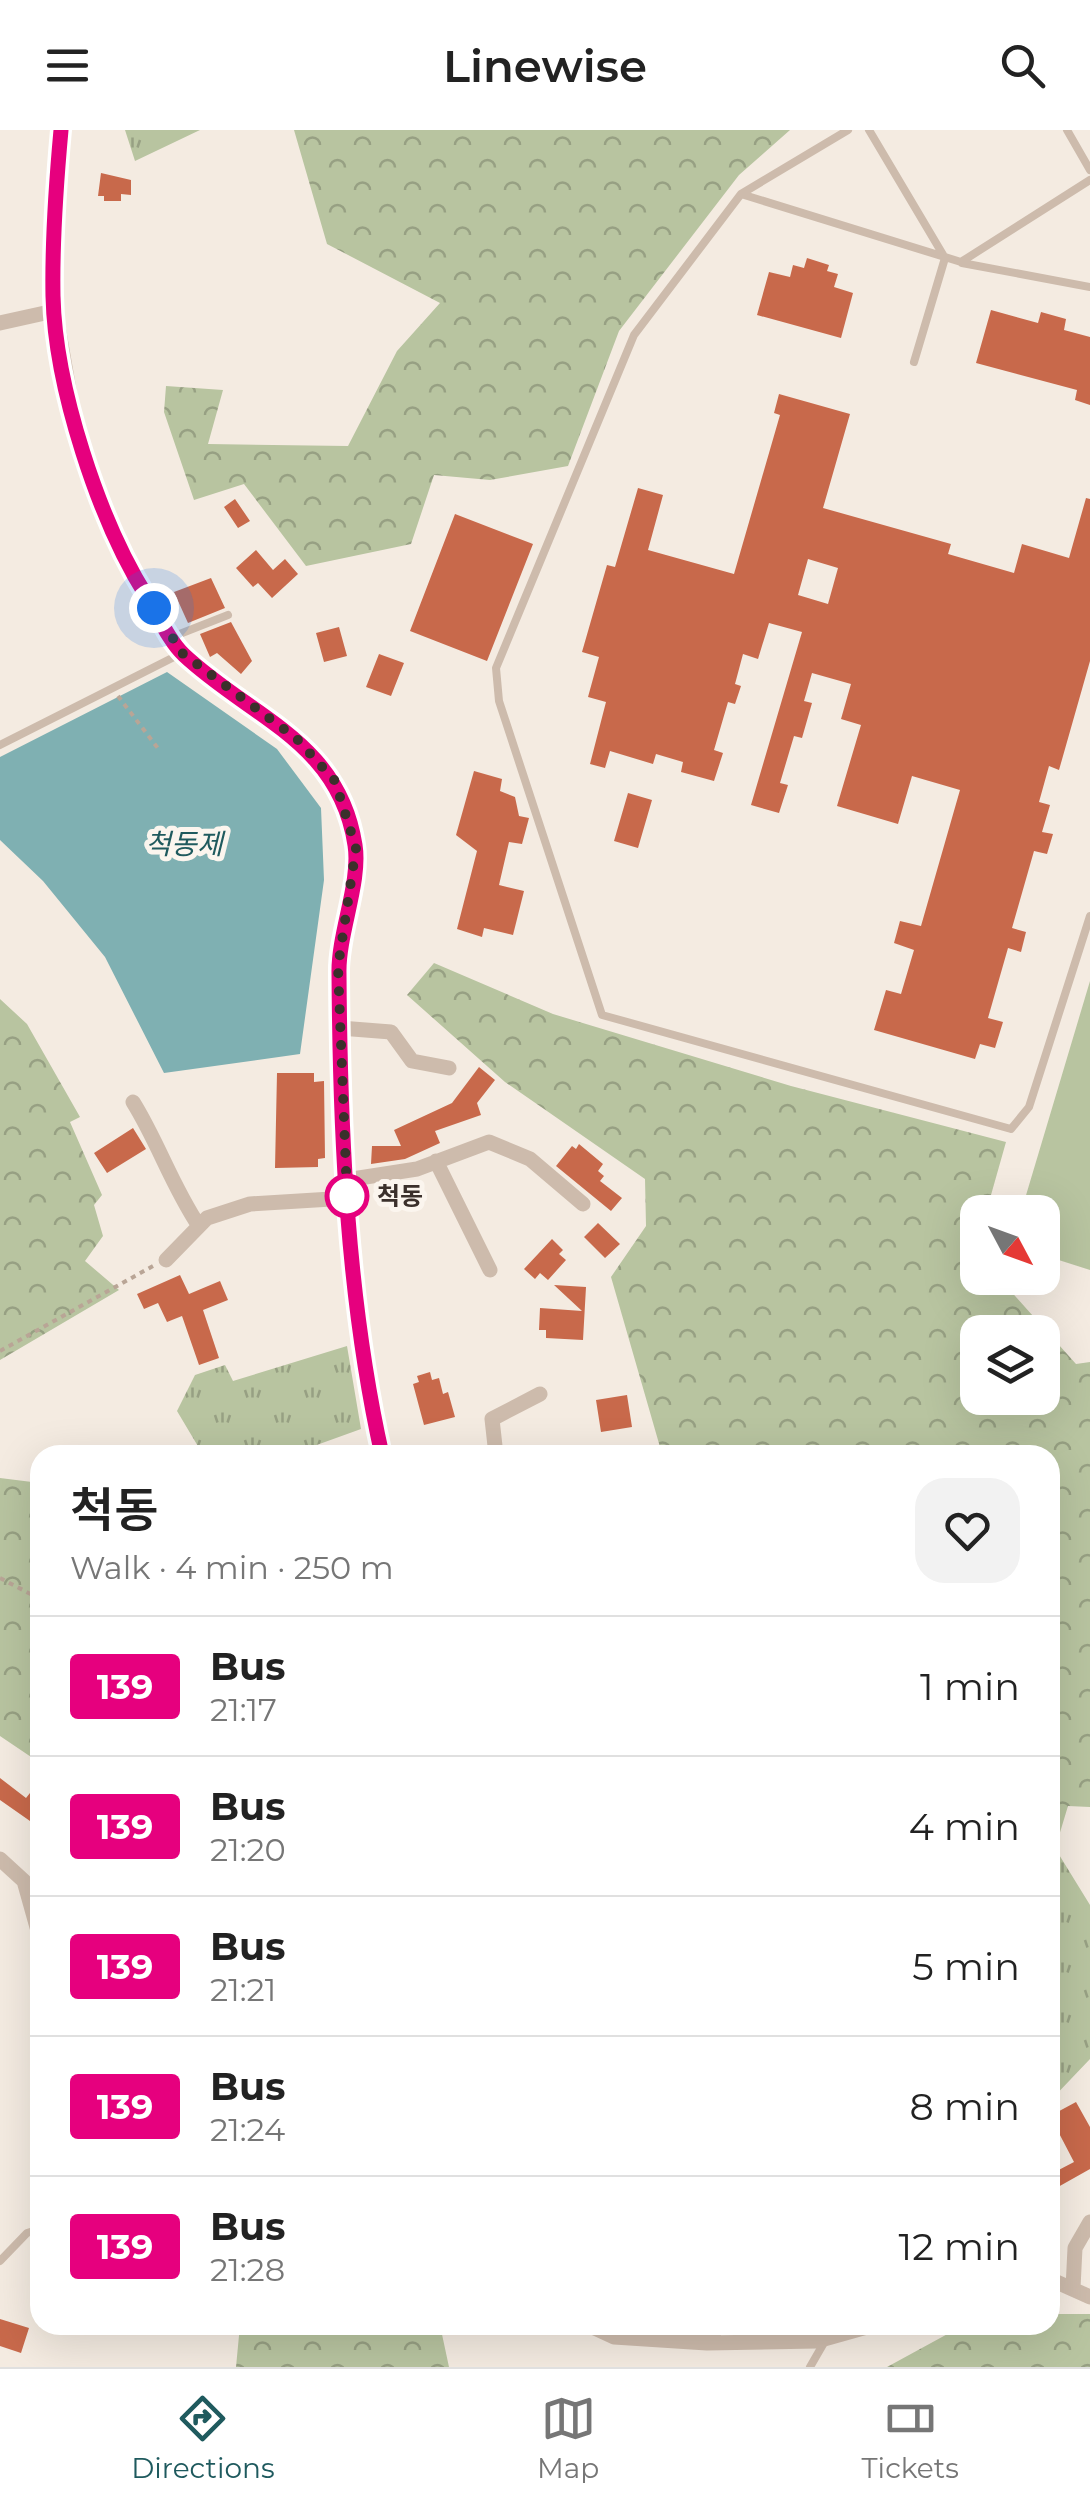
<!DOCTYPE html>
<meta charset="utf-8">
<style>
:root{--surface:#fff;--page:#f2f2f2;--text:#222;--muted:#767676;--line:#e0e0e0;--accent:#1f5a5e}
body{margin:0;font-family:Montserrat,"Noto Sans KR",sans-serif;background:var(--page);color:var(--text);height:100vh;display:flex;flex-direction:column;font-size:38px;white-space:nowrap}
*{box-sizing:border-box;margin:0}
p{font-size:32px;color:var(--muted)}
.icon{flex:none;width:55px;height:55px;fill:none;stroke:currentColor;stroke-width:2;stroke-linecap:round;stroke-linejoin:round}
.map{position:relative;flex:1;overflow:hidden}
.details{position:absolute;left:30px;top:1315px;width:1030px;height:890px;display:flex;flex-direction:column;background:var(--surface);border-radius:30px;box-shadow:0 10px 40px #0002}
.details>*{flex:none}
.badge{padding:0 20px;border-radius:8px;font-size:35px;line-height:65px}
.needle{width:65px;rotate:131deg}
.tools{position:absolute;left:960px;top:1065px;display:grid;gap:20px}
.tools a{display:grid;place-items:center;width:100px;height:100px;border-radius:20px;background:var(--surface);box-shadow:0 10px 40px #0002;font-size:50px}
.you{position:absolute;width:50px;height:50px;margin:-25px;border:8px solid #fff;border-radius:50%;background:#1a73e8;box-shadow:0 0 0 15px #1a73e833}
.map>.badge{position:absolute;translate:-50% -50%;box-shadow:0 0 0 5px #fff}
.round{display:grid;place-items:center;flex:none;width:105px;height:105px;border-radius:30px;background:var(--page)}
.head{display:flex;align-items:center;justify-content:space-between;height:170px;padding:0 40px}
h1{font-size:48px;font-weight:600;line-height:75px}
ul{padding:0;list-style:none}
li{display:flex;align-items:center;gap:30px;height:140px;padding:0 40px;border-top:2px solid var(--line)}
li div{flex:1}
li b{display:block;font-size:38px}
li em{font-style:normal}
li .badge{min-width:110px;font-weight:700;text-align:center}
header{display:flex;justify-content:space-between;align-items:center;height:130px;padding:0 40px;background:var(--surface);font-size:45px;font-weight:600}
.tab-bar{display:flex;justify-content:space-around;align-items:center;height:140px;border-top:2px solid var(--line);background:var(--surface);font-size:28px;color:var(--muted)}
.tab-bar a{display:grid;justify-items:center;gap:5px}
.tab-bar .on{color:var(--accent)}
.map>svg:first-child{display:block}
.grass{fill:url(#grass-tufts)}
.forest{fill:url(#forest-crowns);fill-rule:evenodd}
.pitch{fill:#b8c4a0}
.water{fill:#7fb0b2}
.building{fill:#c8694b;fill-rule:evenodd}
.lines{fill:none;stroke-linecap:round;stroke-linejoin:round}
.path{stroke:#b9a596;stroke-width:4;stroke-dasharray:5 5;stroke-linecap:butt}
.service{stroke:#cdbbac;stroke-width:8}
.minor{stroke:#cdbbac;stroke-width:15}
.line-casing{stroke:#fff;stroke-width:22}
.line{stroke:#e6007e;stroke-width:15}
.walk{stroke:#3b302b;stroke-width:10;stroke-dasharray:0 18}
.stop-dot{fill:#fff;stroke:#e6007e;stroke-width:5}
.labels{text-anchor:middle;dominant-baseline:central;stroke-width:10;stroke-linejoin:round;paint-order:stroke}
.stop-label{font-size:25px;font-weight:bold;fill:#3b302b;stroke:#fbf5ee;text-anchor:start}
.water-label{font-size:28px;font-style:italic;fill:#1f5a5e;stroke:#fbf5ee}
</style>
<header><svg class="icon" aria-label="menu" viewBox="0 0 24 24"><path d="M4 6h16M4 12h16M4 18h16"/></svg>Linewise<svg class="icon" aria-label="search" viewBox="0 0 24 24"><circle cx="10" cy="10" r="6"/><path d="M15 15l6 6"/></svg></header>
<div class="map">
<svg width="1090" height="2237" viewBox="0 0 1090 2237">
<defs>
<pattern id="grass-tufts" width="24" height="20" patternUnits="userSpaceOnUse" patternTransform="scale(2.5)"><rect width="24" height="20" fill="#b8c4a0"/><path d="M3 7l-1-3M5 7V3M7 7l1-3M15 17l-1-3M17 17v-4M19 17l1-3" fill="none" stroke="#97a083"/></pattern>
<pattern id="forest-crowns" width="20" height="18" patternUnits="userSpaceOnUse" patternTransform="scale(2.5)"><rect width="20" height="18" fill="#b8c4a0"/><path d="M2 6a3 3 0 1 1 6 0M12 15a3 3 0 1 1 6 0" fill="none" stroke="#97a083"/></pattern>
</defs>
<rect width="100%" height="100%" fill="#f4ebe1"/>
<path class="grass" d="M125,0H200L135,31Z
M347,1216L361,1299L289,1325H212L202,1323L177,1281L195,1245L225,1235L233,1251Z
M1050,1710L1090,1775V1929L1050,1971Z"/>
<path class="forest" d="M294,0H790L739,45L619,201L568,336L490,350L434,345L411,414L306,436L244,354L194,370L164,282L166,256L223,260L208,314L348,316L397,221L440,173L327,114Z
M434,833L553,884L791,956L1006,1012L991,1065V1082H978V1148H999L1076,1234L1090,1232V1677L1068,1676L1055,1719L1050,1710V1325H631L660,1317L611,1147L646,1096L645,1049L505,952L407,865ZM978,1202H1042V1268H978Z
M0,869L27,894L80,987L70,992L102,1065L94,1075L103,1106L85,1131L119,1160L0,1230Z
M0,1348L40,1353V1633L0,1606Z
M1050,2184H1090V2237H887L964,2195H1050Z
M240,2195H440L449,2237H236Z"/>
<path class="pitch" d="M1090,851V1140L1043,1125L1042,1082H1021Z"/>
<path class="water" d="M167,542L277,619L321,678L324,750L300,924L164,943L105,827L43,751L0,710V627Z"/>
<path class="building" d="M101,43L131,50V65L121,64V71H104V66H98Z
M807,128L829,135L827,141L838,144L834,157L853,163L841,208L757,185L769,142L790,147L793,135L804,138Z
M991,180L1038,193L1041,182L1066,189L1064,200L1090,207V275L1075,270L1077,260L976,233Z
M779,264L850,284L823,378L951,414L948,424L1014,443L1022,414L1069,428L1086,368L1090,369V531L1059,640L1049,636L1039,672L1050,675L1042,702L1053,704L1047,724L1034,721L1012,798L1026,802L1021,822L1008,818L988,888L1003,892L995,918L980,914L975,929L874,900L886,860L901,864L914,820L894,813L900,791L921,796L960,660L912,646L898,694L837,676L861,595L841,589L851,554L812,543L804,571L812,573L802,608L794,606L780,653L788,655L779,683L751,675L802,502L769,493L758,529L743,524L735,554L741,556L735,574L728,572L714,620L723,623L714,651L681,642L683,632L656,624L653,634L610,621L605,638L590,634L606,572L588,567L599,527L582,522L607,435L615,437L638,358L663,365L648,420L734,444L780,285L774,283ZM808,429L838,438L828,474L798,465Z
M235,369L250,391L238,398L224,377Z
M455,384L533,414L487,531L410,501Z
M256,420L273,440L285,429L298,444L272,468L258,453L253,457L236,438Z
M211,448L225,478L188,493L174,462Z
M231,492L252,531L241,544L217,523L210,527L200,504Z
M339,497L347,526L324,532L316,503Z
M379,524L404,533L391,566L366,557Z
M474,641L502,649L500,661L515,667L519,686L529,688L522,714L509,712L499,755L524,761L513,805L484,798L482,807L457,799L477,721L456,705Z
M628,663L652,670L638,718L614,711Z
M479,937L495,950L477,973L481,985L435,1001L440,1013L405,1029L371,1034L372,1016H401L394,1000L452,973Z
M277,943H314V952L324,951L325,1028L318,1029V1037L275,1038Z
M133,998L146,1019L107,1043L94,1023Z
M579,1014L603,1034L598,1041L604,1046L600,1051L622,1068L611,1081L556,1036L572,1016L576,1019Z
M598,1093L620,1114L605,1128L584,1107Z
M552,1109L563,1120L559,1124L566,1130L548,1150L540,1143L535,1149L524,1139Z
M180,1145L189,1164L220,1151L228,1170L203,1180L219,1228L199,1235L182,1186L167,1192L158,1173L144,1179L137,1164Z
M554,1155L586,1157L583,1210L546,1208V1200H539L540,1178L582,1181Z
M430,1242L432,1250L439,1248L443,1264L448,1262L455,1287L424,1295L413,1254L419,1252L417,1246Z
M627,1265L632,1297L601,1302L596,1270Z
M0,1648L26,1668L30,1663L40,1671V1698L0,1670Z
M1076,1972L1090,1997V2039L1058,2057L1051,2044L1074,2032L1050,1986Z
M0,2189L29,2198L21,2223L0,2216Z"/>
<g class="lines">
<path class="path" d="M118,566L160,621
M0,1221L153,1136
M0,1448L40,1469"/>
<path class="service" d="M848,0L741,64L634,205L496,538L499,571L602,885L1011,999L1029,977L1090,786
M869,0L945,128L914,232
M1067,0L1090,40
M741,64L961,132L1090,50
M962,133L1090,157
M172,507L228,485
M0,615L182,523
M0,2131L27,2103L40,2099
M810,2237L825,2211"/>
<path class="minor" d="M61,0L53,168L71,271L96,367L136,450L182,523L296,609L335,651L356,718L338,837L341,988L355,1162L382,1325
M0,193L54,181
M340,898L391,902L412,931L449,938
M133,972C158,1012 172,1056 199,1096
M436,1031L490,1140
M346,1050L417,1039L489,1012L530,1029L583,1074
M166,1130L207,1088L250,1074L348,1068
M496,1325L492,1289L540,1264
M0,1729L24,1751L40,1808
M1050,2149L1090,2167
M1073,2158L1075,2118L1090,2092
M588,2195L614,2207L707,2213L718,2195
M657,2195L707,2213L817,2211L874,2195"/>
</g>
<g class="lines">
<defs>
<path id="line" d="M61,0C56,55 52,111 53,166C55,257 99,391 147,467C158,485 169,511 184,525C251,588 339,611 355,715C361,752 338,804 339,843C340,1003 347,1168 382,1325"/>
</defs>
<use href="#line" class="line-casing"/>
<use href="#line" class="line"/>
<path class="walk" d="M154,478L182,523L296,608L335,651L356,718L338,837L347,1066"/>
</g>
<circle class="stop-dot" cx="347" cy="1066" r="20"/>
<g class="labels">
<g class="stop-label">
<text x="377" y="1066">척동</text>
</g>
<g class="water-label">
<text x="184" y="714">척동제</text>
</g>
</g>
</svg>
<div class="tools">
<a><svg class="needle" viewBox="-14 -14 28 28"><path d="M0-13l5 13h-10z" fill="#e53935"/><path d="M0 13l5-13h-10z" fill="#767676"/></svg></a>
<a><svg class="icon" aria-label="layers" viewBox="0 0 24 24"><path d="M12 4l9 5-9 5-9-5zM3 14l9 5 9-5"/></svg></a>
</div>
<div class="you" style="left:154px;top:478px"></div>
<section class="details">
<div class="head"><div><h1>척동</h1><p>Walk · 4 min · 250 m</p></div><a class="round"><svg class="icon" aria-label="heart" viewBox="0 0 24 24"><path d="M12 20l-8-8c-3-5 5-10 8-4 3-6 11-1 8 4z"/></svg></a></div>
<ul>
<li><span class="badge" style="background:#e6007e;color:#fff">139</span><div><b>Bus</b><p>21:17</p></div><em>1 min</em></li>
<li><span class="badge" style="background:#e6007e;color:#fff">139</span><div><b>Bus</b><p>21:20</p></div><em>4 min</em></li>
<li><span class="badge" style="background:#e6007e;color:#fff">139</span><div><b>Bus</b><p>21:21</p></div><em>5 min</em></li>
<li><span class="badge" style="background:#e6007e;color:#fff">139</span><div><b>Bus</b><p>21:24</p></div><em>8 min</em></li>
<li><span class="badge" style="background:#e6007e;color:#fff">139</span><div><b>Bus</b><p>21:28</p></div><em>12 min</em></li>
</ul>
</section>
</div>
<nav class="tab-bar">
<a class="on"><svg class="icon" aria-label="directions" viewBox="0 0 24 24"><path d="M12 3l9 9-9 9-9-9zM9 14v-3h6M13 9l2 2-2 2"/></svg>Directions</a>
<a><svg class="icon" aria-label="map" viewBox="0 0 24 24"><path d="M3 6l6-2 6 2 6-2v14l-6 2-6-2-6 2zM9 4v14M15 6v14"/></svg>Map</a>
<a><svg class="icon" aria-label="tickets" viewBox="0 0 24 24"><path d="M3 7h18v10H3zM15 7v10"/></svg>Tickets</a>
</nav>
